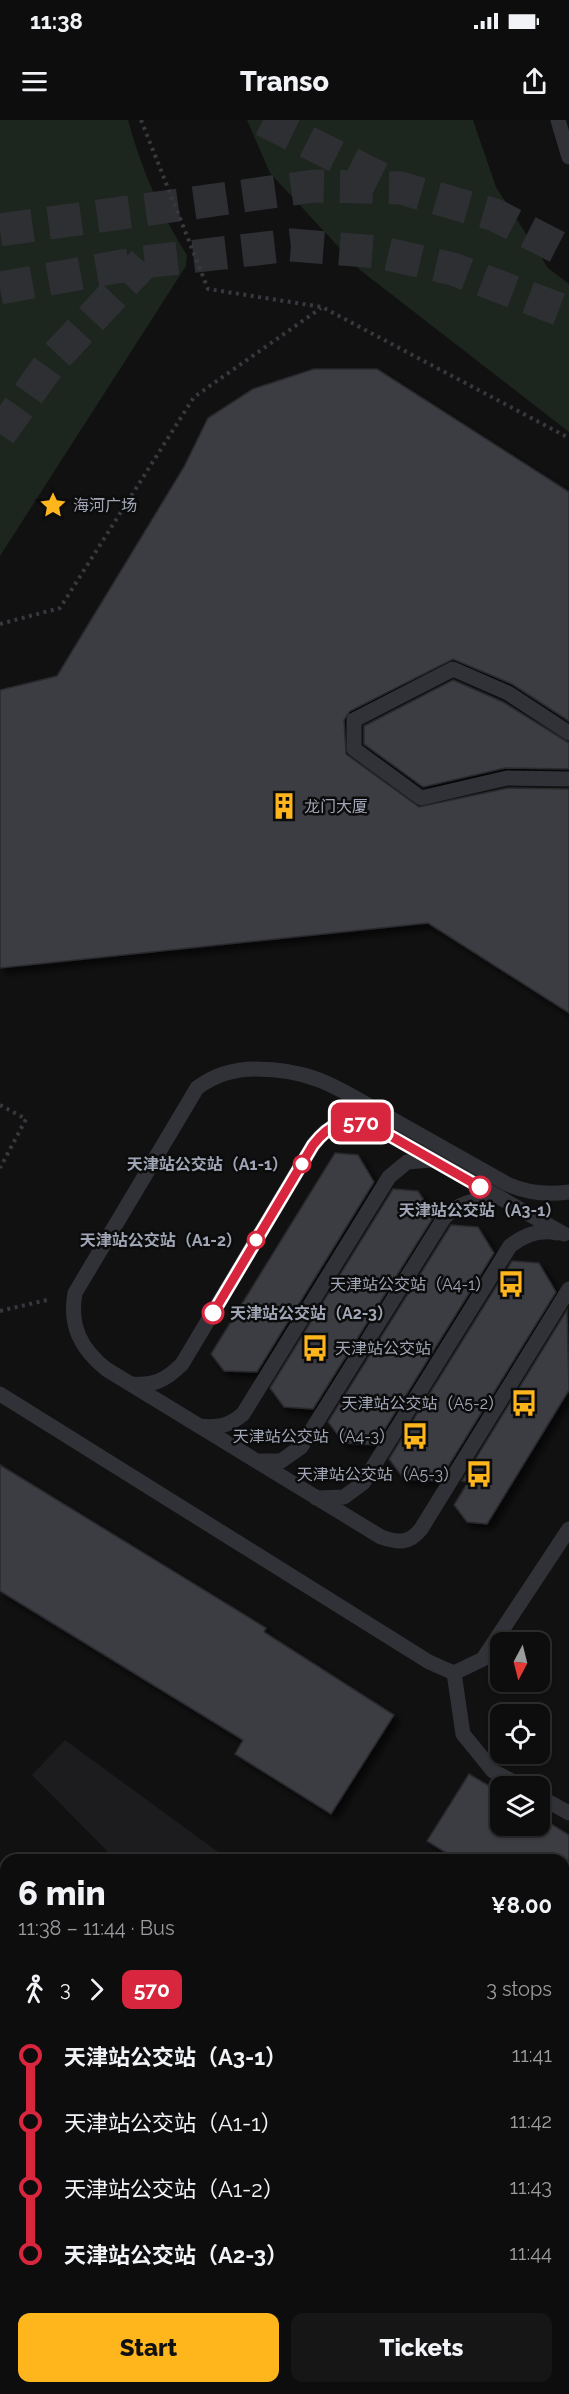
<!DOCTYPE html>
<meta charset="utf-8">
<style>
:root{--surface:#0d0d0e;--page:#161617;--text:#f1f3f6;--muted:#9a9c9e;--line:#2d2d2e;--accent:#ffb51c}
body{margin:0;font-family:Raleway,"Noto Sans SC",sans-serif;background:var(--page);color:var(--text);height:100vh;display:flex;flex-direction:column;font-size:22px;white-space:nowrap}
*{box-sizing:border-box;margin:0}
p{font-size:20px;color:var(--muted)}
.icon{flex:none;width:33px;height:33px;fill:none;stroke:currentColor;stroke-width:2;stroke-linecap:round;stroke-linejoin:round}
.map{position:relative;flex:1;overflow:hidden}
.drawer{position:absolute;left:0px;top:1734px;width:570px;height:540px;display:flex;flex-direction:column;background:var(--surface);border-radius:18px 18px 0 0;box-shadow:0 2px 4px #0004,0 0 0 2px var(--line)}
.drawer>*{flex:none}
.badge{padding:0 12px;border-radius:9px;font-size:21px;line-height:39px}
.needle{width:39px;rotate:187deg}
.fabs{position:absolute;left:490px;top:1512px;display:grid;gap:12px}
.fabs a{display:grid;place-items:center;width:60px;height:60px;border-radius:12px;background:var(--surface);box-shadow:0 2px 4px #0004,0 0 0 2px var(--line);font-size:30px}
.map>.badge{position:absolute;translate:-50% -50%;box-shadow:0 0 0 3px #fff}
.legs{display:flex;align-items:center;gap:9px;height:66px;padding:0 18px;font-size:20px}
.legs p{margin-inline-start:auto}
.headline{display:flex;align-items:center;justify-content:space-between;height:102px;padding:0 18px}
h1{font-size:33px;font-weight:800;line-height:45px}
.button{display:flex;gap:12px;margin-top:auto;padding:12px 18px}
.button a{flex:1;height:69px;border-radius:12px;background:var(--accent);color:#111;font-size:24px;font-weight:800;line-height:69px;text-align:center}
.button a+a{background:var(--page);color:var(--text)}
ul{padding:0 18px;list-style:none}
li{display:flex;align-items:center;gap:21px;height:66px;font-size:22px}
li i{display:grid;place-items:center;width:9px;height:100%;margin:0 8px;background:currentColor}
li i::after{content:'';width:15px;height:15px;margin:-8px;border:4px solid;border-radius:50%;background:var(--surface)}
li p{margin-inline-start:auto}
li:first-child i{background:linear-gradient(#0000 50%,currentColor 0)}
li:last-child i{background:linear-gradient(currentColor 50%,#0000 0)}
.status{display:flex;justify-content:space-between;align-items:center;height:42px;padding:0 30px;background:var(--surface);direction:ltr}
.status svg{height:16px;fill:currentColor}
header{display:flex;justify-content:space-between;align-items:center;height:78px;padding:0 18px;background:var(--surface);font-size:27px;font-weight:800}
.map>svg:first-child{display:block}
.built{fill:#1c1c1f}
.green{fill:#1c251e}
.building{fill:#3b3c42;stroke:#2a2a2f;stroke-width:1.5;filter:url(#shadow)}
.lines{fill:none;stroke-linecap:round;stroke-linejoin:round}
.secondary-tunnel{stroke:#2e2f33;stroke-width:33;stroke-dasharray:33 16;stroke-linecap:butt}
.path{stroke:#37393f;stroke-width:4;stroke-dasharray:3 4.5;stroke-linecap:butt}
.lane{stroke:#313238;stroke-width:15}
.rail{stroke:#484a51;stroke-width:4.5;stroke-dasharray:8 6;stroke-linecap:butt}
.line-1-casing{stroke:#fff;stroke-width:14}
.line-1{stroke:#d7263d;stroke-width:9}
.stop-1-dot{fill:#fff;stroke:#d7263d;stroke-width:3}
.labels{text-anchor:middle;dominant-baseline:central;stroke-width:5;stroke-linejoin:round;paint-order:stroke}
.poi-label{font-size:16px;fill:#a0a6b5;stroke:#0c0c0d;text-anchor:end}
.stop-label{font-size:16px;font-weight:bold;fill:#a0a6b5;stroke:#0c0c0d;text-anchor:end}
</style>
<div class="status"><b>11:38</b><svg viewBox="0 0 49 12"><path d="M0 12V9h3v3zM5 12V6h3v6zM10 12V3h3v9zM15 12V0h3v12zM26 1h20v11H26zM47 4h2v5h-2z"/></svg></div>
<header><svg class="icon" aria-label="menu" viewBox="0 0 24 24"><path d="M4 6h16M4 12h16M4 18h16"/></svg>Transo<svg class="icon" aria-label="share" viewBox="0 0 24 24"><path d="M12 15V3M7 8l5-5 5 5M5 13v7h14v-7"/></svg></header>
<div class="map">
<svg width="569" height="2274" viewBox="0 0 569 2274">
<defs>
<filter id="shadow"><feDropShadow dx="5.5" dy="5.5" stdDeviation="3" flood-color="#0009"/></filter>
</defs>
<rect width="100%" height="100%" fill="#111112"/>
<path class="built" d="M65,1620L229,1740H116L32,1655Z
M564,1989L569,1994V2274H530L526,2268H564Z"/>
<path class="green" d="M0,0H128C141,48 160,93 187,135L186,146L0,436Z
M247,0H473L496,67L548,148L569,164V312L360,150L270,53Z"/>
<path class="building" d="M314,249H377L569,372V601L512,564L453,539L350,591L344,600L346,634L419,687L508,668L569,669V893L428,803L0,848V570L57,556L184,347L208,298L253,269Z
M453,560L503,582L569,623V649L505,648L423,667L364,624V606Z
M335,1033L358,1035L374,1062L257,1252L224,1251L211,1234Z
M393,1069L418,1071L434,1096L313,1289L284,1287L270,1268Z
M451,1105L478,1107L494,1133L375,1325L344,1323L328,1302Z
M512,1141L539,1143L556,1172L439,1361L404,1359L389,1339Z
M567,1190L569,1270L487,1404L467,1402L454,1385L468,1362L462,1361Z
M0,1345L266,1508L264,1512L394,1595L331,1694L235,1634L243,1620L0,1471Z
M469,1654L501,1673V1706H540V1697L569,1715V1740H458L427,1721Z"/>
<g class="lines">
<path class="secondary-tunnel" d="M263,0L392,64
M0,110L314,66L401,68L495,95L569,133
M0,168L144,142L291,125L379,132L453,149L569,193
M0,314L51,242L144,142"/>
<path class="path" d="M141,0L208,169L322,187L569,318
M0,504L60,488L194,277L321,188
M0,985L26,999L0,1048
M0,1191L51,1179"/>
<path class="lane" d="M558,0L569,37
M569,613L508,573L453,549L354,600V629L421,678L507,658L569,659
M569,1072C547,1075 527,1073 507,1064C471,1044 435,1023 399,1003C346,974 319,949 256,949C234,949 214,955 197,968L75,1173C69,1206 81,1229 106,1249L381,1417C398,1423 409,1424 421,1409L569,1169
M132,1264C154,1266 166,1260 182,1244L313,1025C329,1003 346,997 373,1006L564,1114
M0,1274L429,1542L454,1553L483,1539L569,1409
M199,1306C218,1308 229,1306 243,1294L389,1057L407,1042L432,1040
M256,1341H281L301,1327L444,1098C459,1082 474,1080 495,1077
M316,1378L344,1377L363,1363L510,1126C524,1115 539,1109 557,1113
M454,1553L463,1614L493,1651L521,1666
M540,1677L569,1693"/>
<path class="rail" d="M0,1756L6,1760
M0,1796L6,1801
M0,2027L6,2032
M0,2170L6,2177
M0,2236L6,2243
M28,2268L33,2274
M80,2268L85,2274
M262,2268L268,2274
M424,2268L429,2274
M459,2268L463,2274"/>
</g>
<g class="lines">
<defs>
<path id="line-1" d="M213,1193L313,1025C330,1003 346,997 373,1006L480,1067"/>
</defs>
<use href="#line-1" class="line-1-casing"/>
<use href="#line-1" class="line-1"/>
</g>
<defs>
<symbol id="sight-bare" viewBox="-9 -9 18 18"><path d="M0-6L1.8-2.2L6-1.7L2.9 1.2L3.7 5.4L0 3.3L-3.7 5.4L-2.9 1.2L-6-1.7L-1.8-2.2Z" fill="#ffb51c" stroke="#0c0c0d" stroke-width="2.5" paint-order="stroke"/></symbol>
<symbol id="building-bare" viewBox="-9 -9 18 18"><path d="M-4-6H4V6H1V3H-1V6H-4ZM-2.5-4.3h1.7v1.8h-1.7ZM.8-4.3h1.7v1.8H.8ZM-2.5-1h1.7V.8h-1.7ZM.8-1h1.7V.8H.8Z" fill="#ffb51c" stroke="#0c0c0d" stroke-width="2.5" paint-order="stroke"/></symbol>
<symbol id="bus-bare" viewBox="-9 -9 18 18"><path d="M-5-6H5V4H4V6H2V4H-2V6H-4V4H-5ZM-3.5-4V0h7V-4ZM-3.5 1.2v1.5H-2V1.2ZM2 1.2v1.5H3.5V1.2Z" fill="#ffb51c" stroke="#0c0c0d" stroke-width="2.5" paint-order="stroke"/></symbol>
</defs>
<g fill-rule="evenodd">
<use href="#sight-bare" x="34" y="366" width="38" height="38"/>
<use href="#building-bare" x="265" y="667" width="38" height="38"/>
<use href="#bus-bare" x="492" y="1145" width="38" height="38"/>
<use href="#bus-bare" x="296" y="1209" width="38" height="38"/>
<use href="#bus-bare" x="505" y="1264" width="38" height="38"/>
<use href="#bus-bare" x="396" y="1297" width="38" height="38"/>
<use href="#bus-bare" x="460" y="1335" width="38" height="38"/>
</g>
<g class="stop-1-dot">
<circle cx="302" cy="1044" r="8"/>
<circle cx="480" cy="1067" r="10"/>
<circle cx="256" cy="1120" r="8"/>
<circle cx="213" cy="1193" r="10"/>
</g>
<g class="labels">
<g class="poi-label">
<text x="73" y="385" text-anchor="start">海河广场</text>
<text x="304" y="686" text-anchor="start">龙门大厦</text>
<text x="491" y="1164">天津站公交站（A4-1）</text>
<text x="335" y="1228" text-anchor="start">天津站公交站</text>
<text x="504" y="1283">天津站公交站（A5-2）</text>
<text x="395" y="1316">天津站公交站（A4-3）</text>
<text x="459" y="1354">天津站公交站（A5-3）</text>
</g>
<g class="stop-label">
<text x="288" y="1044">天津站公交站（A1-1）</text>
<text x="480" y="1090" text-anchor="middle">天津站公交站（A3-1）</text>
<text x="242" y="1120">天津站公交站（A1-2）</text>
<text x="230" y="1193" text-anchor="start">天津站公交站（A2-3）</text>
</g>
</g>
</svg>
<div class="fabs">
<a><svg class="needle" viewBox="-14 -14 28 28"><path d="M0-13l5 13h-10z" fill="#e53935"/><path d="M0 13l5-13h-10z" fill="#9a9c9e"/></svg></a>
<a><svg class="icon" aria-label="locate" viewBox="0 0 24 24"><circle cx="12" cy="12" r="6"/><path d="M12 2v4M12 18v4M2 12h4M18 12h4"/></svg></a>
<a><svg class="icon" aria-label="layers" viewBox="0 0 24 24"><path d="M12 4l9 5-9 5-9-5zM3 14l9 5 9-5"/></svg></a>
</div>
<b class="badge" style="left:361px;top:1002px;background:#d7263d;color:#fff">570</b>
<section class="drawer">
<div class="headline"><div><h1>6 min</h1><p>11:38 – 11:44 · Bus</p></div><b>¥8.00</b></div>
<div class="legs"><svg class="icon" aria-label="walk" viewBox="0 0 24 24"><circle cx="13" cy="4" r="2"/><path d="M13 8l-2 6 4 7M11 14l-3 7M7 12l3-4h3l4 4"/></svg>3<svg class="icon" aria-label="forward" viewBox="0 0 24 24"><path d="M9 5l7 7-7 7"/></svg><b class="badge" style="background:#d7263d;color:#fff">570</b><p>3 stops</p></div>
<ul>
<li><i style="color:#d7263d"></i><b>天津站公交站（A3-1）</b><p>11:41</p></li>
<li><i style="color:#d7263d"></i><span>天津站公交站（A1-1）</span><p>11:42</p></li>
<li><i style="color:#d7263d"></i><span>天津站公交站（A1-2）</span><p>11:43</p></li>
<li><i style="color:#d7263d"></i><b>天津站公交站（A2-3）</b><p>11:44</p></li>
</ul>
<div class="button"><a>Start</a><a>Tickets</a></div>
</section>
</div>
